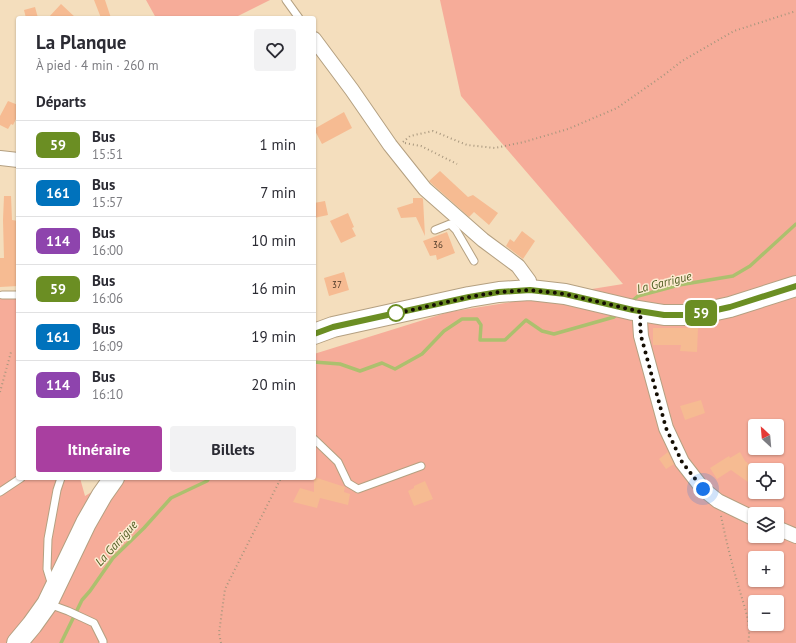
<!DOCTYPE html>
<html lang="fr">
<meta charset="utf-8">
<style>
:root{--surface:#fff;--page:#f2f2f3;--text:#2b2b33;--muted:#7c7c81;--line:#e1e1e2;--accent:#a93fa0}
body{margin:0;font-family:"PT Sans",sans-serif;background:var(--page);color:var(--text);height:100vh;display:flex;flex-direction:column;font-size:15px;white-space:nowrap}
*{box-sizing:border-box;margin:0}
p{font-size:13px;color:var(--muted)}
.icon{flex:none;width:22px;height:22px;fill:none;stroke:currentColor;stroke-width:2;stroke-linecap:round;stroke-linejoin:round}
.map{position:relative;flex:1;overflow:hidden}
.details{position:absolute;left:16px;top:16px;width:300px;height:464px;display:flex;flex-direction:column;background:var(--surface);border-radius:4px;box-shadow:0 1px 3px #0004}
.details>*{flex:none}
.badge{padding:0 8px;border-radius:6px;font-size:14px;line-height:26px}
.needle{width:26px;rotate:334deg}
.controls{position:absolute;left:748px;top:419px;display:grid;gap:8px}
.controls a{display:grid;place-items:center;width:36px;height:36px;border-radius:4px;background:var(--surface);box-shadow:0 1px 3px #0004;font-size:20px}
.you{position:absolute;width:20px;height:20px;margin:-10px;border:3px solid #fff;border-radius:50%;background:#1a73e8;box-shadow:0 0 0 6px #1a73e833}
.map>.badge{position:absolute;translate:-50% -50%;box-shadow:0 0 0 2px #fff}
h2{padding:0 20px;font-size:15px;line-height:36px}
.round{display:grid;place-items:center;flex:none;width:42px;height:42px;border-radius:4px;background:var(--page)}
.headline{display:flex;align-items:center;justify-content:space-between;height:68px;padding:0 20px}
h1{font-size:19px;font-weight:700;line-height:30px}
.action{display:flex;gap:8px;margin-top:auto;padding:8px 20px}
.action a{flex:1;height:46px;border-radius:4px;background:var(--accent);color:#fff;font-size:16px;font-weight:700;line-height:46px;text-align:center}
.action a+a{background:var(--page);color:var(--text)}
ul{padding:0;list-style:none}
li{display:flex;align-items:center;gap:12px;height:48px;padding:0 20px;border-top:1px solid var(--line)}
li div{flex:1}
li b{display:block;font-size:15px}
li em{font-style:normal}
li .badge{min-width:44px;font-weight:700;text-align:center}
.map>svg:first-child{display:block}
.green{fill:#f6ac99;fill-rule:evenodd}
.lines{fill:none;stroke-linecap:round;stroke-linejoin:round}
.stream{stroke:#acc06e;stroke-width:3.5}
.building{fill:#f6bb92}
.lane-casing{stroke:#b4a081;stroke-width:9}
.street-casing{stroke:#b4a081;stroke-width:16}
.secondary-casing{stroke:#b4a081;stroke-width:22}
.path{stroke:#a7967d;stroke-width:2;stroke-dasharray:1 3;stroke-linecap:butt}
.lane{stroke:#fff;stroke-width:7}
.street{stroke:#fff;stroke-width:14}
.secondary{stroke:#fff;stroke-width:20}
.line-casing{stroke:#fff;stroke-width:9}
.line{stroke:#6b8e23;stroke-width:6}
.walk{stroke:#140d03;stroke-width:4;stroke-dasharray:0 7.2}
.stop-dot{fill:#fff;stroke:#6b8e23;stroke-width:2}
.labels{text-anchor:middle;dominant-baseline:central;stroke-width:3;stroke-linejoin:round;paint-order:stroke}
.number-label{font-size:9px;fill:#4c3827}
.water-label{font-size:12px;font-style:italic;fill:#515e23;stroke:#fdecd2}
</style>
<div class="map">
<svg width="796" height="643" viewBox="0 0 796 643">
<rect width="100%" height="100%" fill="#f4debd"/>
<path class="green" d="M146,0H270L234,18H156Z
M440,0H796V643H0V297L18,298V478H80L85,496L115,478H314V354L449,312L623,284L461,96ZM755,426H777V448H755ZM755,470H777V492H755ZM755,514H777V536H755ZM755,558H777V580H755ZM755,602H777V624H755Z"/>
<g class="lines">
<path class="stream" d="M631,302L638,296L679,285L733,276L750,266L796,224
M314,362L340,364L360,371L382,363L395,369L422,354L444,331L462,319H477L481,325L480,340H505L526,320L542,331L554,334L614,317L619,313
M61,643L82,600L90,591L113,558L144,528L171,498L207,481L209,478"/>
</g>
<path class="building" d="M94,0H105L111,18H101Z
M61,4L76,18H48Z
M35,7L38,18H26L24,10Z
M8,101L18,105V115L13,125L11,124L8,129L0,125V116Z
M344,112L352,128L322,144L314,129Z
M440,171L468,197L473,195L498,213L489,225L474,212L469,217L431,183L429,181Z
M4,196H11L12,220L18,221L17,275H18V286L0,287V258H4L3,220Z
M413,198H422L423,199L425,236L416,217L401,218L397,208L413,203Z
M325,201L328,215L314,218V203Z
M348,213L354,227L352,228L356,236L341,243L330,221Z
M522,231L535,241L523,259L506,246L510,239L514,242Z
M447,232L455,253L437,260L436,255L430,256L423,241Z
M344,272L349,290L329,296L324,278Z
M653,328H698L697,352L680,351L681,345H653Z
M701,400L705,413L685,420L680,406Z
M668,452L674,464L666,469L659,459Z
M740,452L745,461L755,469V487L731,470L717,479L710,468L729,456L730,458Z
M314,477L345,487L344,492L350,494L348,505L320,498L317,508L293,502L300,488L314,492Z
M425,481L433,499L414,506L408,491L414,488V486Z"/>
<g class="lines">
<defs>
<path id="lane" d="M286,0L299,18
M435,230L450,224L456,230L474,261
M2,295H18
M314,439L338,462L348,483L358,489L421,466
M0,492L21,478
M55,582L50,579L47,569L48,539L57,490L61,478
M49,604L68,611L94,623L103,641V643"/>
<path id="street" d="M314,39L352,90L390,145L425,189L483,240L518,266L529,281L530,290
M0,158L18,160
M641,311L640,321L641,336L666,428L682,462L703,489L718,501L755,519
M777,528L796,536"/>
<path id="secondary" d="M314,334L333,327L469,297L499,292L530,290L565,294L633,310L664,315H693L730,307L796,286
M17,643L32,625L47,604L86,523L102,495L114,478"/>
</defs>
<use href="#lane" class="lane-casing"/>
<use href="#street" class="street-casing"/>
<use href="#secondary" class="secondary-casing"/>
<path class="path" d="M403,142L410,136L433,131L467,145L495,148L524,142L568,129L617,108L664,75L682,61L734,31L796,11
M405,143L421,146L457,164
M0,392L11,352
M721,516C726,540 732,565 739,588C744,606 752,625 748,643
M221,643L219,633L225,589L281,478"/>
<use href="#lane" class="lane"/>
<use href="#street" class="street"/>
<use href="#secondary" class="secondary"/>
</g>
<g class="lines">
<defs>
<path id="line" d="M314,334L333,327L469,297L499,292L530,290L565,294L633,310L664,315H694L730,307L796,286"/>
</defs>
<use href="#line" class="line-casing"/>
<use href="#line" class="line"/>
<path class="walk" d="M396,313L394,314L469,297L499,292L530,290L565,294L633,310L641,312L640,322L641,336L666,428L682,462L703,489"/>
</g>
<circle class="stop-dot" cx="396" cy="313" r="8"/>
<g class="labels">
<g class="number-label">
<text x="438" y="244">36</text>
<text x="337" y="284">37</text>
</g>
<g class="water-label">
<text transform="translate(664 282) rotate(-14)">La Garrigue</text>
<text transform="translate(116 543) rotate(-48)">La Garrigue</text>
</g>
</g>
</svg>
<div class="controls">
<a><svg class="needle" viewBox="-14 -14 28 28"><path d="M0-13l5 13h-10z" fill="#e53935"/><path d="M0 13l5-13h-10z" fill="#7c7c81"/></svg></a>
<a><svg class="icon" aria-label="locate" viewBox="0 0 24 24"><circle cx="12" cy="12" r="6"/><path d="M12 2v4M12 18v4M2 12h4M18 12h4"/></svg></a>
<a><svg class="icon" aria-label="layers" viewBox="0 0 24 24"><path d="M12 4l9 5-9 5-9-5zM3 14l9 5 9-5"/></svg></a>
<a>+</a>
<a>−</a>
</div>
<div class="you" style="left:703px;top:489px"></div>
<b class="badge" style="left:701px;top:313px;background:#6b8e23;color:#fff">59</b>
<section class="details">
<div class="headline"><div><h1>La Planque</h1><p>À pied · 4 min · 260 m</p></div><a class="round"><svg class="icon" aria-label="heart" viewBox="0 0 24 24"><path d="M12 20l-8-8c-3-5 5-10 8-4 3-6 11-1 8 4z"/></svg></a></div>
<h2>Départs</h2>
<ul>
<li><span class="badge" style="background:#6b8e23;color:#fff">59</span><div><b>Bus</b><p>15:51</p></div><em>1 min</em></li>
<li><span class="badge" style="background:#0072bc;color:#fff">161</span><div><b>Bus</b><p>15:57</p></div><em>7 min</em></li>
<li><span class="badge" style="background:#8e44ad;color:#fff">114</span><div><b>Bus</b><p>16:00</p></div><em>10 min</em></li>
<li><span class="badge" style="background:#6b8e23;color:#fff">59</span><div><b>Bus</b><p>16:06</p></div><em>16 min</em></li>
<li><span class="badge" style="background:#0072bc;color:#fff">161</span><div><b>Bus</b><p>16:09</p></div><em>19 min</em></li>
<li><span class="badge" style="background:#8e44ad;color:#fff">114</span><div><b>Bus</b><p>16:10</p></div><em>20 min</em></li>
</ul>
<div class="action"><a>Itinéraire</a><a>Billets</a></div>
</section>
</div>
